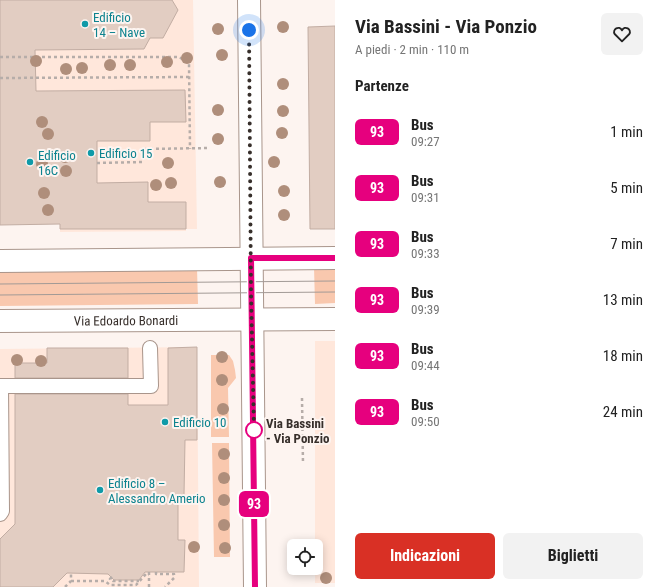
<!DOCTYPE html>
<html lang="it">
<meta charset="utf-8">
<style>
:root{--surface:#fff;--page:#f2f2f2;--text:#222;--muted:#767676;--accent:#d93025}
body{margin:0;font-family:"Roboto Condensed",sans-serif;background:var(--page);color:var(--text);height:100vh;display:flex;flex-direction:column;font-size:15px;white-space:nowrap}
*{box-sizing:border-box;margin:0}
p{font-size:13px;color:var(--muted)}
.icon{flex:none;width:22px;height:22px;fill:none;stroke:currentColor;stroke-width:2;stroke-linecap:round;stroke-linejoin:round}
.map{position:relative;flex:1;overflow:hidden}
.panel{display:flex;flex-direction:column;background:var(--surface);width:328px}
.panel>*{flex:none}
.badge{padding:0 8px;border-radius:6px;font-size:14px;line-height:26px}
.controls{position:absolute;left:287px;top:539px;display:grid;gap:8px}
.controls a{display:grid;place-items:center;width:36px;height:36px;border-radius:6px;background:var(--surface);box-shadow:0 2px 10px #0003;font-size:20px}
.you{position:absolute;width:20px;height:20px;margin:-10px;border:3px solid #fff;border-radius:50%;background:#1a73e8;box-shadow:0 0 0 6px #1a73e833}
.map>.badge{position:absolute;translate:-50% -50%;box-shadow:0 0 0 2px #fff}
h2{padding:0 20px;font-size:15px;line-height:36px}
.round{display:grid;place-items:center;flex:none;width:42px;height:42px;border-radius:6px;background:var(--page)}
.overview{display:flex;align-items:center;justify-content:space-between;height:68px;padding:0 20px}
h1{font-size:19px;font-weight:700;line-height:30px}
.action{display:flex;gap:8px;margin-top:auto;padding:8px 20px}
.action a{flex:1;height:46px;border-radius:6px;background:var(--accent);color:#fff;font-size:16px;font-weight:700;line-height:46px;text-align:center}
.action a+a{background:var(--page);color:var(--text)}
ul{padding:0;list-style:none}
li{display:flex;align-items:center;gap:12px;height:56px;padding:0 20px}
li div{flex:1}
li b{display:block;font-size:15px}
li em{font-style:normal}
li .badge{min-width:44px;font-weight:700;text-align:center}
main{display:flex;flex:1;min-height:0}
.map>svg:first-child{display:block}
.built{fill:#ffe7db}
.green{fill:#f9c8ae}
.building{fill:#e2cdc2;stroke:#c2ada3}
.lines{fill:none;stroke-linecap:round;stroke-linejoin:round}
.service-casing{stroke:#a9958b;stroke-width:16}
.tertiary-casing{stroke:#a9958b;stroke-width:24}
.path{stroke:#b6ada9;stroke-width:2.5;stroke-dasharray:3 3;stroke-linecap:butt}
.service{stroke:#fff;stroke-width:14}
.tertiary{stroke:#fff;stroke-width:22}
.tram{stroke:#a29a96;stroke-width:1}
.tree{fill:#af8e7b}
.line-casing{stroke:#fff;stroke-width:9}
.line{stroke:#e6007e;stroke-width:6}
.walk{stroke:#372f2b;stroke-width:4;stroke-dasharray:0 7.2}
.culture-dot{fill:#0f9aa8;stroke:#fdf4f0;stroke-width:1.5}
.stop-dot{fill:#fff;stroke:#e6007e;stroke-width:2}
.labels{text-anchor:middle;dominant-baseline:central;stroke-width:4;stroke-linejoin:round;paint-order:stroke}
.culture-label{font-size:13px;fill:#0d838f;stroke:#fdf4f0;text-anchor:start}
.street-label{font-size:13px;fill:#372f2b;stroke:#fdf4f0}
.stop-label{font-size:13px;font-weight:bold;fill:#372f2b;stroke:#fdf4f0;text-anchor:start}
</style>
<main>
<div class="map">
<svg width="335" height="587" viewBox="0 0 335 587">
<rect width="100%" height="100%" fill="#fdf4f0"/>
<path class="built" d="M0,0H193L197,229H186V231L60,232V224H37Z
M315,341H335V583H315L316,546H315Z
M197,347L199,587H0V349Z"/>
<path class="green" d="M314,267H335V303L315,304Z
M197,268L198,304L0,306V270Z
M211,355H229L233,361L235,370L236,378L228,388L229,437H211Z
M212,443H229L230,557H214Z"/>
<path class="building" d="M0,0H172L178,10L163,38H150L144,49L35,50L36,91L185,90L186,122H150V141H97V183L148,182V202H186V229H60V224L0,225Z
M335,26V229H310L308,27Z
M197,347V440H185L184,495H178V540H185L184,572H145L139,580H114L108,574L67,573L53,587H0V539L15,524V394H128V405H168V348Z
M47,348H128V378H15V363H47Z"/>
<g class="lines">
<defs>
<path id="service" d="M0,514L2,511L1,386H151L150,348"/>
<g id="tertiary">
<path d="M249,0C251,196 253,391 255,587"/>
<path d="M0,261L335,258"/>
<path id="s1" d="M0,321L335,319"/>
</g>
</defs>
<use href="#service" class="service-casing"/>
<use href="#tertiary" class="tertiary-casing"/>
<path class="path" d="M0,57H179L189,63L190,149
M0,78L189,77
M97,163L143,162V149L210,148
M302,398L303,464
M149,572V587
M156,572V574H174V578L165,587
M112,577L110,579L113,581H139
M71,581H105L110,585H136L146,574L149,575
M65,587L71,581V574"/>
<use href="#service" class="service"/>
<use href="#tertiary" class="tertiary"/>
<path class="tram" d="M0,284L335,281
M0,295L335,292"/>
</g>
<g class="tree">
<circle cx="283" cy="27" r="6"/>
<circle cx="218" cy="29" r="6"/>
<circle cx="222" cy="55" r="6"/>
<circle cx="187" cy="58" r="6"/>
<circle cx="36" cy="61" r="6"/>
<circle cx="167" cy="62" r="6"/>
<circle cx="110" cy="65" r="6"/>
<circle cx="130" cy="65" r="6"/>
<circle cx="82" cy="68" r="6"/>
<circle cx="66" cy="69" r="6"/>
<circle cx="283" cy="84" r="6"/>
<circle cx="218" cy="110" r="6"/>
<circle cx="283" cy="111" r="6"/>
<circle cx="42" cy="122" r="6"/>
<circle cx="282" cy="133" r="6"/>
<circle cx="48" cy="134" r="6"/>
<circle cx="218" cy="139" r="6"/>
<circle cx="65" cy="157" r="6"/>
<circle cx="274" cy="162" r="6"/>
<circle cx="168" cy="163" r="6"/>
<circle cx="42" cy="164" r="6"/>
<circle cx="66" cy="171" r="6"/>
<circle cx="220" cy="182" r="6"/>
<circle cx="171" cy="183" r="6"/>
<circle cx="156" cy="185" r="6"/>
<circle cx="284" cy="191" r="6"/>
<circle cx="44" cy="193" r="6"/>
<circle cx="48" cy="210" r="6"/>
<circle cx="284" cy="215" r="6"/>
<circle cx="222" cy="357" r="6"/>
<circle cx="17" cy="360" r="6"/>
<circle cx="41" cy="361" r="6"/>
<circle cx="222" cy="380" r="6"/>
<circle cx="223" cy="409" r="6"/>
<circle cx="224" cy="454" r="6"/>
<circle cx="224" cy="478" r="6"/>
<circle cx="224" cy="500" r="6"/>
<circle cx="224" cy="525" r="6"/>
<circle cx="194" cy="547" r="6"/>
<circle cx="225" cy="548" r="6"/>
<circle cx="326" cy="578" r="6"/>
</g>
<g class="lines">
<defs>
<path id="line" d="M255,587L251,258H335"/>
</defs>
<use href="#line" class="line-casing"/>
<use href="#line" class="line"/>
<path class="walk" d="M249,30L251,293L254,430"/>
</g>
<g class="culture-dot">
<circle cx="85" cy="24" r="4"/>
<circle cx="91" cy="153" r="4"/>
<circle cx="30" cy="162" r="4"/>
<circle cx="165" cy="422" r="4"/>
<circle cx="100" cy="490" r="4"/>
</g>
<circle class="stop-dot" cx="254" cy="430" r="8"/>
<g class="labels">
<g class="culture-label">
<text x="93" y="17">Edificio<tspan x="93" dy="15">14 – Nave</tspan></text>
<text x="99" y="153">Edificio 15</text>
<text x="38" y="155">Edificio<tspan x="38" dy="15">16C</tspan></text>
<text x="173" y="422">Edificio 10</text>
<text x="108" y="483">Edificio 8 –<tspan x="108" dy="15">Alessandro Amerio</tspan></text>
</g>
<g class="street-label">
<text stroke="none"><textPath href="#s1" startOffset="126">Via Edoardo Bonardi</textPath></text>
</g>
<g class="stop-label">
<text x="266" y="423">Via Bassini<tspan x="266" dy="15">- Via Ponzio</tspan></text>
</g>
</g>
</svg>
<div class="controls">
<a><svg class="icon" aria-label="locate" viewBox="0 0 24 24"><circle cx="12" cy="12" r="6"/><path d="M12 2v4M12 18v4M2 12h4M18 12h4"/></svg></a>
</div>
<div class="you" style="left:249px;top:30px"></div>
<b class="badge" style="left:254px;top:504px;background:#e6007e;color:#fff">93</b>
</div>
<section class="panel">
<div class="overview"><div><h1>Via Bassini - Via Ponzio</h1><p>A piedi · 2 min · 110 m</p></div><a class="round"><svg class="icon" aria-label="heart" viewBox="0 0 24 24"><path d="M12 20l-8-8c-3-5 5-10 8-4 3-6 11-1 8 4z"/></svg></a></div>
<h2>Partenze</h2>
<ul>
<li><span class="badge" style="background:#e6007e;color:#fff">93</span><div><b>Bus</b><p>09:27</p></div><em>1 min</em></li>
<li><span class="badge" style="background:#e6007e;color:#fff">93</span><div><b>Bus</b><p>09:31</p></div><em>5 min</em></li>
<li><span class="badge" style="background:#e6007e;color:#fff">93</span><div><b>Bus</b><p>09:33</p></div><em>7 min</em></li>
<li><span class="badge" style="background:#e6007e;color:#fff">93</span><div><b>Bus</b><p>09:39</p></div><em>13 min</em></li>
<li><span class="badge" style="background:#e6007e;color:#fff">93</span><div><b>Bus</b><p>09:44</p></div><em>18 min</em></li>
<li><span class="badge" style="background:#e6007e;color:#fff">93</span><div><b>Bus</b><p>09:50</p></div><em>24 min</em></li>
</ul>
<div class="action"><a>Indicazioni</a><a>Biglietti</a></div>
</section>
</main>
